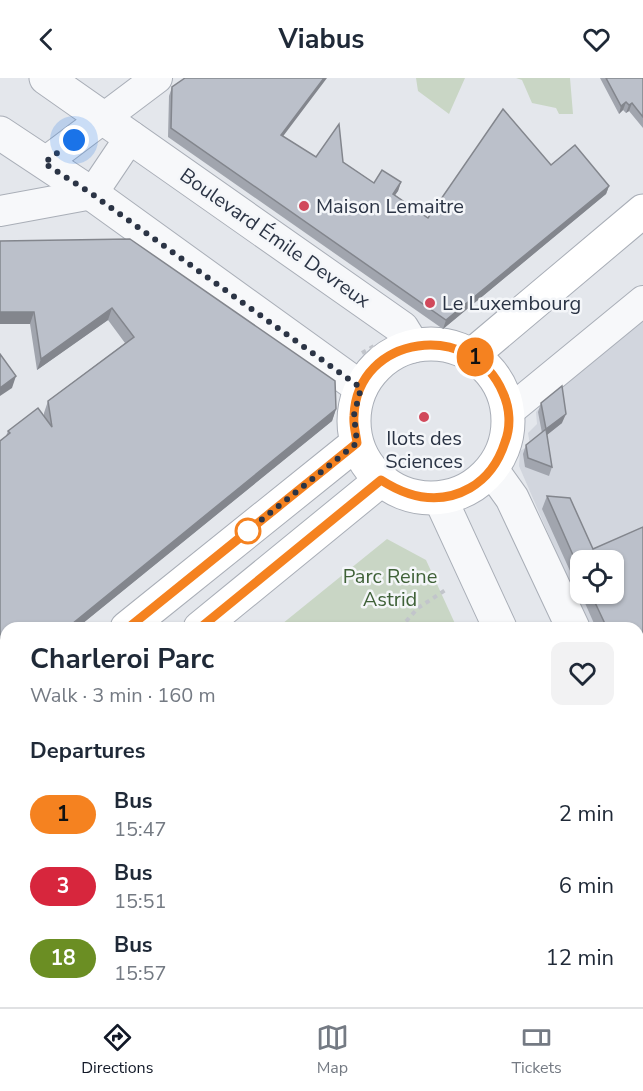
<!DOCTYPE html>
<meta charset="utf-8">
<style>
:root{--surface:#fff;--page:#f2f2f3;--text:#1f2937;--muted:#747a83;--line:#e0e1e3;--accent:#111827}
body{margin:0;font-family:"Nunito Sans",sans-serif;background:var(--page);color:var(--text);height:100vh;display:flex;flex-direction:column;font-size:22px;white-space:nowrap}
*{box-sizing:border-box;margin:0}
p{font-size:20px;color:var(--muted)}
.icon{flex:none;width:33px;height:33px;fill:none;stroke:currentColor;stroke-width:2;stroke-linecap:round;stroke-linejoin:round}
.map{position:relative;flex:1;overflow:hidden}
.panel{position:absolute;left:0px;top:544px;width:644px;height:386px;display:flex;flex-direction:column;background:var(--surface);border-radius:18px 18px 0 0;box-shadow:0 2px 4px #0004}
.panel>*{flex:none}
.badge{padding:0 12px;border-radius:20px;font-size:21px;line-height:39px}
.tools{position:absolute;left:570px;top:472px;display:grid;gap:12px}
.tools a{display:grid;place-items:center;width:54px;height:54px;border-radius:12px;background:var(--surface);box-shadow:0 2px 4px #0004;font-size:30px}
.you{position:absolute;width:30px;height:30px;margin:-15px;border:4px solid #fff;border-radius:50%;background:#1a73e8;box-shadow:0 0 0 9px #1a73e833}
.map>.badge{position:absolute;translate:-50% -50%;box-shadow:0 0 0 3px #fff}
h2{padding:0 30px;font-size:22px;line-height:54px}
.round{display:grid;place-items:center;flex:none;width:63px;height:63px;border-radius:12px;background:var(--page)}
.overview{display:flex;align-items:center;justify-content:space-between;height:102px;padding:0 30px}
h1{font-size:28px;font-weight:700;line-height:45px}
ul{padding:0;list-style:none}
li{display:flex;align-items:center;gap:18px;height:72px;padding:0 30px}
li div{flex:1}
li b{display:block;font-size:22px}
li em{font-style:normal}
li .badge{min-width:66px;font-weight:700;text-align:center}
header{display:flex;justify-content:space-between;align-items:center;height:78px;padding:0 30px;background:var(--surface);font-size:27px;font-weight:700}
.dock{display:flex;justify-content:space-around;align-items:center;height:84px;border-top:2px solid var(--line);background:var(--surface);font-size:16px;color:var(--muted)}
.dock a{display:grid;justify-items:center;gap:3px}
.dock .active{color:var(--accent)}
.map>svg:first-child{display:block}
.built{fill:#d2d6de;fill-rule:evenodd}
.green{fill:#c9d6c5}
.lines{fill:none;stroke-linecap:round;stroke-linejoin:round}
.minor-casing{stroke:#a9aeb7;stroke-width:32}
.tertiary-casing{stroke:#a9aeb7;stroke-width:35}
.secondary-casing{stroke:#a9aeb7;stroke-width:35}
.path{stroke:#c2c5cb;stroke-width:4;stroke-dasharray:4.5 4.5;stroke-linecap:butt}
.minor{stroke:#f7f8fa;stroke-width:30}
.tertiary{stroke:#f7f8fa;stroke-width:33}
.secondary{stroke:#fff;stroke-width:33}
.wall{fill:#a1a5ae}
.shaded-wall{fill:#83868d}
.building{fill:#bbc0ca;stroke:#83868d;stroke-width:1.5}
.line-casing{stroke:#fff;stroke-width:14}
.line{stroke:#f58220;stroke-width:9}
.walk{stroke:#2b3445;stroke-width:6;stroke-dasharray:0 10.8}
.poi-dot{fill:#d1495b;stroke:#f4f6f9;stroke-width:2}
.stop-dot{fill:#fff;stroke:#f58220;stroke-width:3}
.labels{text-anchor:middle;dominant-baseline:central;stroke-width:5;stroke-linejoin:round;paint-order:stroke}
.poi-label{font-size:20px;fill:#2b3445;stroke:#f4f6f9;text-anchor:start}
.street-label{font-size:20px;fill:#2b3445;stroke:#f4f6f9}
.park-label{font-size:20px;fill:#3f6138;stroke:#f4f6f9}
</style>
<header><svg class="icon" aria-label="back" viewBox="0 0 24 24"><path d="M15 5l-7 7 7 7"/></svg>Viabus<svg class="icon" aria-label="heart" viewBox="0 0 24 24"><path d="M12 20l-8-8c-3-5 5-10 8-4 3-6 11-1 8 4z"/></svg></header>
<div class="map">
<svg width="643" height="929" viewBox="0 0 643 929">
<rect width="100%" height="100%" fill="#e4e7ec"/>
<path class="built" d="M643,243V671L638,659V550H589L519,388L520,373L530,367L528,355L537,346L536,334L545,323ZM580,483H614V516H580Z"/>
<path class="green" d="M416,0H465L449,36L418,13Z
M516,0H570L573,36H559L556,30L532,25L522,2Z
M387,461L426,482L457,550H277Z
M6,770V862L0,854V775Z
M54,924H625L628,929H58Z"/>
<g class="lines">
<defs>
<path id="minor" d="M44,85L157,0
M0,133L92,116L131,58
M508,334L643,223
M0,893L6,900
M25,924L29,929"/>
<path id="tertiary" d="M46,0L402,250L413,268
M0,55L92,116L361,310
M492,392L512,420L573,550
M440,420L500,550
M638,689L643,701
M638,859L643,871"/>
<path id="secondary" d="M354 343a77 77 0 1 1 154 0a77 77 0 1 1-154 0Z
M472,277L643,133
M127,550L357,365
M200,550L381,402
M0,654L6,649
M0,712L6,707"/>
</defs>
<use href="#minor" class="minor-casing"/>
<use href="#tertiary" class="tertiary-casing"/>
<use href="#secondary" class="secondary-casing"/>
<path class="path" d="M362,275L376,267
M400,550L418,530L447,511
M193,924L199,929
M152,929L156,924
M301,929L306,924
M510,929L512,924"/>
<use href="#minor" class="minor"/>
<use href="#tertiary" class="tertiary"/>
<use href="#secondary" class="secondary"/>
</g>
<path class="wall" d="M600,0H643V50L629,33L626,35L623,32L619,36Z
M172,9L283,58L316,79L343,84L374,105L401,104L398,113L395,117L428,140L551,87L609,108L606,116L443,251L168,59L169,18Z
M0,163L336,331L332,343L77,550H6V610L0,615V363L6,358L8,353L44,338V335L48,323L125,265L108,242L37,292L30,246Z
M541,325L562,345L547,357L552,389L549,398L525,389L523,376L526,367L542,355L538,334Z
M547,418L570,420L593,471L643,449V587L638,590V550H596L581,516H614V483H580V515L542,431Z"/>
<path class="shaded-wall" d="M324,0H327L278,65L281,57Z
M626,24L623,32L619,36L621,28Z
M632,25L629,33L626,35L629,27Z
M401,104L398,113L390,124L393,116Z
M609,108L606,116L443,251L446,242Z
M112,230L108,242L37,292L41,281Z
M0,234H34L30,246H0Z
M16,298L12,310L0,318V310Z
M336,331L332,343L77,550H67Z
M566,336L562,345L543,360L546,351Z
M643,577V587L638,590V579Z
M6,602V610L0,615V607Z"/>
<path class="building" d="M185,0H324L281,57L316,79L339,46L343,84L374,105L382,92L401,104L393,116L428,140L503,31L551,87L575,67L609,108L446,242L171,50L172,9Z
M606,0H643V39L632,25L629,27L626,24L621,28Z
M130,161L335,303L336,331L67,550H6V602L0,607V363L10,355L8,353L38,330L52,349L48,323L134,259L112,230L41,281L34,234H0V163Z
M0,276L16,298L0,310Z
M562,308L566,336L546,351L552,389L528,380L526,367L546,351L541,325Z
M547,418L570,420L593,471L643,449V577L638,579V550H607L591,516H614V483H580V493Z"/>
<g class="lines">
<defs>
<path id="line" d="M128,550L357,365C356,356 353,347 354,338C357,256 472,241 503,315C510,330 511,349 505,364C499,383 489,399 470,410C440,427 409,420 381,402L200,550"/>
</defs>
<use href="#line" class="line-casing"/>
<use href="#line" class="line"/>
<path class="walk" d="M74,62L44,85L92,116L361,310L354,337L357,365L239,460L248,453"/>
</g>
<g class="poi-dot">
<circle cx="304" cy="128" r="6"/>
<circle cx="430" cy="225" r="6"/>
<circle cx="424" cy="339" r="6"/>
</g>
<circle class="stop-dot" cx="248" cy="453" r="12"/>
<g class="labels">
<g class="poi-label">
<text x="316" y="128">Maison Lemaitre</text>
<text x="442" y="225">Le Luxembourg</text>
<text x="424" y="360" text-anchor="middle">Ilots des<tspan x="424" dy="23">Sciences</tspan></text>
</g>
<g class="street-label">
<text transform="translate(275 160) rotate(35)">Boulevard Émile Devreux</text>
</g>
<g class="park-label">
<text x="390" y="498">Parc Reine<tspan x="390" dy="23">Astrid</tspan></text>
</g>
</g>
</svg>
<div class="tools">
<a><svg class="icon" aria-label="locate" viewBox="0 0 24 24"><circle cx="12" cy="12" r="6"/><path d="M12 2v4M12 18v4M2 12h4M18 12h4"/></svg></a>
</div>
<div class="you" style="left:74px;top:62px"></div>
<b class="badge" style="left:475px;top:279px;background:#f58220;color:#111">1</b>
<section class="panel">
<div class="overview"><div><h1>Charleroi Parc</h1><p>Walk · 3 min · 160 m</p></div><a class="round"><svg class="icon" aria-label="heart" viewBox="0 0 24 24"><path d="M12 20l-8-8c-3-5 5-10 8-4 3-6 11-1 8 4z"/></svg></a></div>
<h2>Departures</h2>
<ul>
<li><span class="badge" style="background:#f58220;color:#111">1</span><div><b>Bus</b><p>15:47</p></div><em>2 min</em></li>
<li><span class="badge" style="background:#d7263d;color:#fff">3</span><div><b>Bus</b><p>15:51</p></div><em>6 min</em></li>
<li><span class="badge" style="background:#6b8e23;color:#fff">18</span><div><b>Bus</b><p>15:57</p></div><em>12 min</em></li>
</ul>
</section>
</div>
<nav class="dock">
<a class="active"><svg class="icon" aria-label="directions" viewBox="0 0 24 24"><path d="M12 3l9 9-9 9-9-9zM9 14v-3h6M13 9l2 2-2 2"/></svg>Directions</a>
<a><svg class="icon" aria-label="map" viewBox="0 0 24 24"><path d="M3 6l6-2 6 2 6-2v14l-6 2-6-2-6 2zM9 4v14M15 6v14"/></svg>Map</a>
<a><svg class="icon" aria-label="tickets" viewBox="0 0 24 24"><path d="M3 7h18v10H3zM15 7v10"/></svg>Tickets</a>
</nav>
